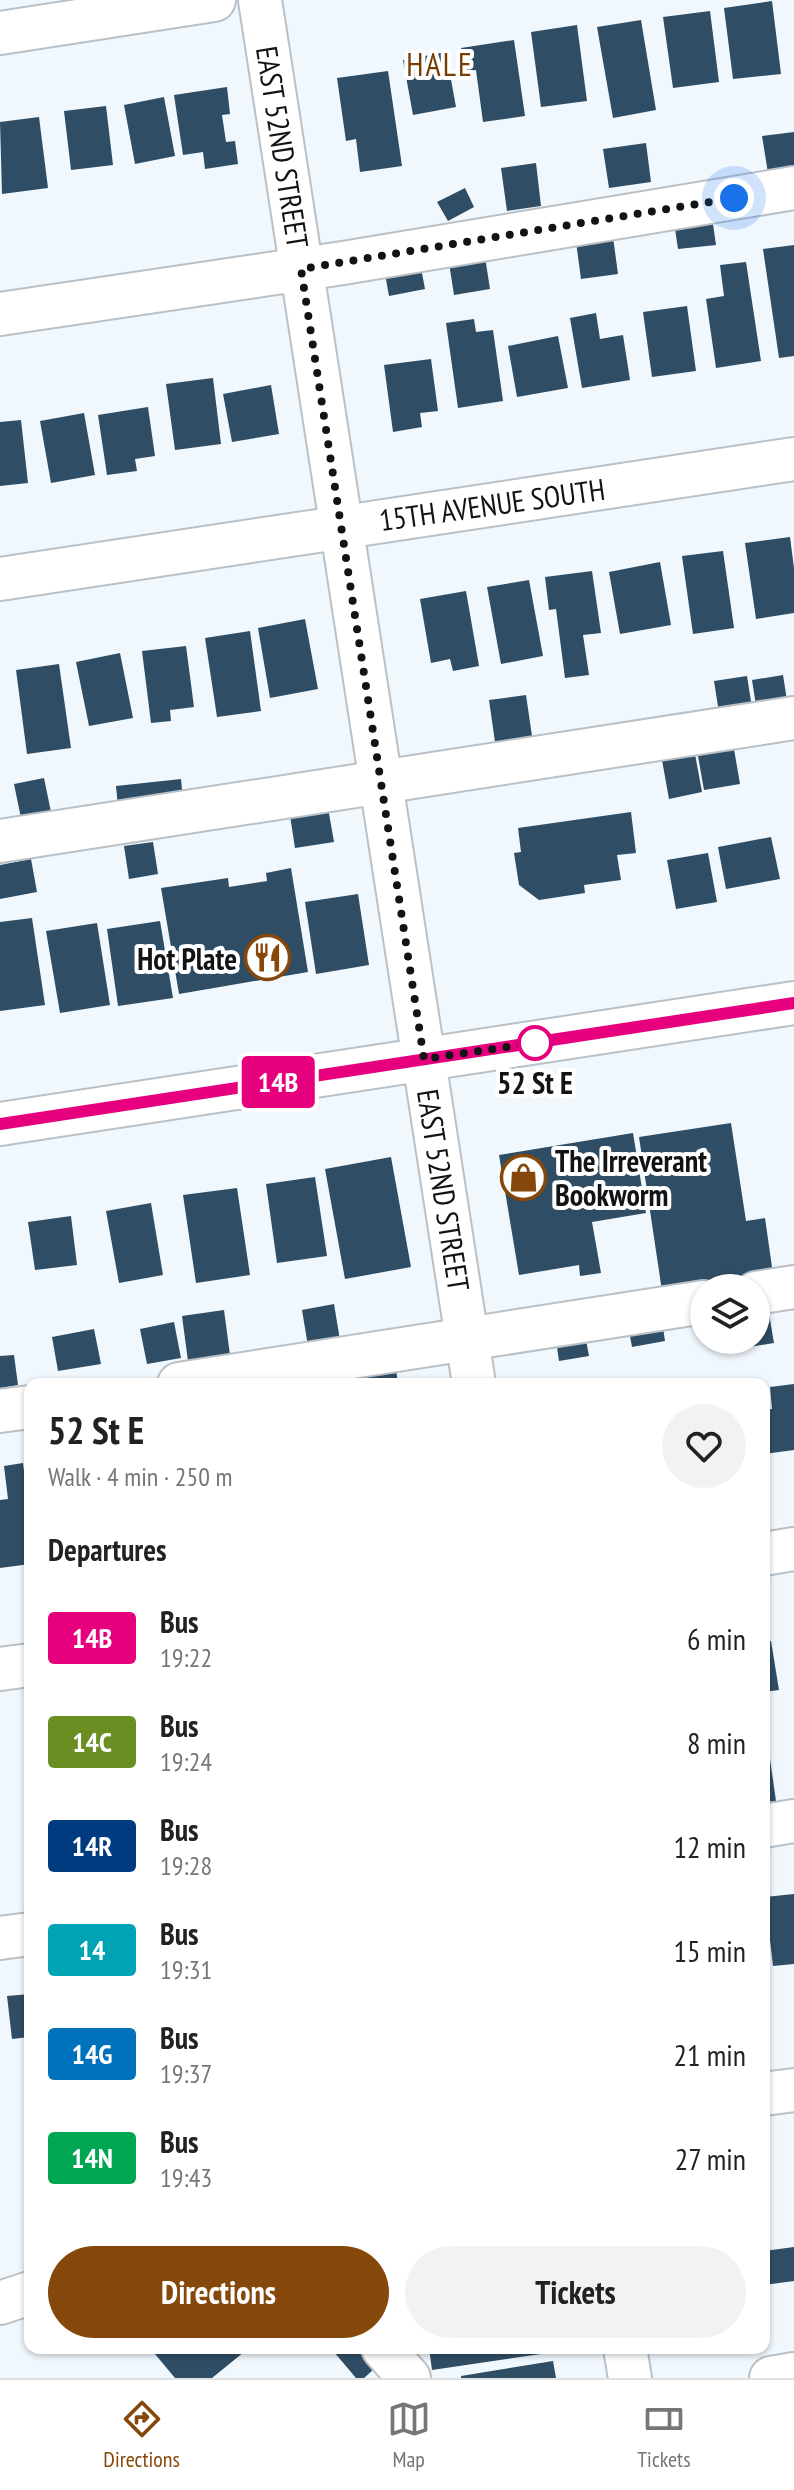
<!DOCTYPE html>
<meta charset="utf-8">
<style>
:root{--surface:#fff;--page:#f2f2f2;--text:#222;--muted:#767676;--line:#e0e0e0;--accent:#86470a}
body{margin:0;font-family:"PT Sans Narrow",sans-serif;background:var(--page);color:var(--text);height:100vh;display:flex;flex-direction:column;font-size:30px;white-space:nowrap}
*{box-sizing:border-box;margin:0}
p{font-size:26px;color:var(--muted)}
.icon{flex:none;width:44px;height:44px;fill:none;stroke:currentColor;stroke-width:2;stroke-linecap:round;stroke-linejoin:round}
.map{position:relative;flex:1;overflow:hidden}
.panel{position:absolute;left:24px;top:1378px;width:746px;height:976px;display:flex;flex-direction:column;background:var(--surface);border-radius:16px;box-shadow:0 2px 6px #0004}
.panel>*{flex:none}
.badge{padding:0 16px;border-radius:6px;font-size:28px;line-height:52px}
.fabs{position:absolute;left:690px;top:1274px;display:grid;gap:16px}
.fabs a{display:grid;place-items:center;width:80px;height:80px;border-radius:50%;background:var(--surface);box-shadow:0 2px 6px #0004;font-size:40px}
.you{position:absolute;width:40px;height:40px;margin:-20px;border:6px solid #fff;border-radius:50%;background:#1a73e8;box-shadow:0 0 0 12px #1a73e833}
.map>.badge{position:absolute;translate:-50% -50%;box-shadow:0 0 0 4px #fff}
h2{padding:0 24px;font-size:30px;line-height:72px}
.round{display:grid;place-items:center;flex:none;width:84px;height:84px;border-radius:42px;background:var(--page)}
.overview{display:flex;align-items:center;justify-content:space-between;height:136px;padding:0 24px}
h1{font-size:38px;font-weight:700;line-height:60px}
.cta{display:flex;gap:16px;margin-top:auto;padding:16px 24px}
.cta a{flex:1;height:92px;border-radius:48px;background:var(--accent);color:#fff;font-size:32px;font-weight:700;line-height:92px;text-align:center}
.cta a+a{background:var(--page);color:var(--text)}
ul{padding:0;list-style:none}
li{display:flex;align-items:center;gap:24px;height:104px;padding:0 24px}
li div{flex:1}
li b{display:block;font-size:30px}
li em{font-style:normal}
li .badge{min-width:88px;font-weight:700;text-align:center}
.tabs{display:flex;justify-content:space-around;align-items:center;height:112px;border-top:2px solid var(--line);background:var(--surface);font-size:22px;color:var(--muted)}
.tabs a{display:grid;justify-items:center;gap:4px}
.tabs .selected{color:var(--accent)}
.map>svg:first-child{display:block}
.building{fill:#2f4d64}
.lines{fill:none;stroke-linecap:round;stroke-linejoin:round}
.minor-casing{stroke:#bac1c6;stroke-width:46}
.minor{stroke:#fff;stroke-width:42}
.line-casing{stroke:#fff;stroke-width:18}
.line{stroke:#e6007e;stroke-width:12}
.walk{stroke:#111315;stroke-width:8;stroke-dasharray:0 14.4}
.stop-dot{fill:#fff;stroke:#e6007e;stroke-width:4}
.labels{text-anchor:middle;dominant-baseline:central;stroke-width:8;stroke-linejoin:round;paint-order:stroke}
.street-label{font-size:30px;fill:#111315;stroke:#fff}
.poi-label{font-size:30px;font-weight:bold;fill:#111315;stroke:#fff;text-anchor:end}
.stop-label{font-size:30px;font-weight:bold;fill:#111315;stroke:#fff}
.neighbourhood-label{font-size:32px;letter-spacing:2px;fill:#763d05;stroke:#fff}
</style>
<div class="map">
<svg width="794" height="2378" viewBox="0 0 794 2378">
<rect width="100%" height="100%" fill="#f0f7fd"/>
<path class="building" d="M772,1L781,74L733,79L724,8Z
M710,11L719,82L673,88L663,17Z
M641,20L656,110L613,118L597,27Z
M577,25L587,101L541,107L531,32Z
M514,40L525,116L483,122L476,70L465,71L461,48Z
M446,52L456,107L413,115L403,60Z
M388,71L402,166L360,172L356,139L346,141L337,78Z
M227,87L230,114L222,115L226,142L235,141L238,164L205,169L203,152L183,155L174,95Z
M164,97L175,156L135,164L124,105Z
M106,106L113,165L71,170L64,111Z
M39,117L48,188L2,194L0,122Z
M794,132V169L768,173L762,136Z
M646,143L651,182L609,188L603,149Z
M536,163L541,206L507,211L501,168Z
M465,188L474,207L448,221L437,202Z
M711,210L716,245L678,249L673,215Z
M613,237L618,274L581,279L576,242Z
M483,244L490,289L454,295L447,250Z
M794,245V356L779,358L763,249Z
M419,257L425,289L389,296L383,263Z
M746,262L761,361L716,368L706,299L724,296L720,265Z
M687,306L696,371L652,377L643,312Z
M596,313L600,339L623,335L630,380L582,388L570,318Z
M474,319L476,332L493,330L503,401L458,408L446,323Z
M558,336L568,388L517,397L508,346Z
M431,359L438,411L420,413L422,427L393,432L384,365Z
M213,378L221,444L175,450L166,384Z
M271,385L279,434L232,442L223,394Z
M148,407L155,456L135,459L137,471L107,475L98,415Z
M84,413L95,475L51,483L40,421Z
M21,420L28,483L0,486V422Z
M790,537L794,568V613L756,619L745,543Z
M723,551L734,628L693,634L682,556Z
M660,562L671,625L620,634L609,572Z
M592,571L601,633L583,635L589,675L565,678L556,609L549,610L545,577Z
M529,580L543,656L501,664L487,587Z
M466,591L479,666L453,671L450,659L431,663L420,599Z
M305,619L318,689L270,698L258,628Z
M250,631L261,711L217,717L205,638Z
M186,646L194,707L170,710L171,721L151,723L142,651Z
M120,653L133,718L89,726L76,662Z
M59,664L71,748L27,754L16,670Z
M783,675L788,707L757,712L752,680Z
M747,676L753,714L720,719L714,681Z
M526,695L532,736L495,742L489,700Z
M734,749L740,784L704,790L698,756Z
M695,754L702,792L669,799L662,760Z
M44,778L52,817L22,823L14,784Z
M181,779L183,800L118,807L116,786Z
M327,802L334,842L295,848L289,809Z
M631,812L636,853L617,855L621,880L584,885L585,893L539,900L519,885L514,853L521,852L518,828Z
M771,837L780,879L726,889L718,847Z
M153,842L158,874L129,879L124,846Z
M708,853L717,902L676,909L667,860Z
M31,859L37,892L0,899V865Z
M291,868L308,972L179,994L161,888L228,878L229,887L267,881L266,873Z
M358,894L369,965L316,974L305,902Z
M32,918L45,1005L0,1011V922Z
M160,921L173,998L118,1006L107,929Z
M97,923L110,1005L60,1013L46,931Z
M731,1123L746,1221L765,1218L773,1274L662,1291L639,1137Z
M633,1133L646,1213L592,1222L601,1273L580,1276L579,1265L519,1275L499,1155Z
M391,1157L411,1267L345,1279L325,1169Z
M315,1177L327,1256L277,1263L266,1184Z
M237,1188L250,1275L196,1283L183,1195Z
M151,1203L163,1275L119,1283L106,1211Z
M71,1216L77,1265L35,1270L28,1222Z
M767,1302L774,1343L737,1349L736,1340H756V1304Z
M334,1304L340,1340L308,1346L302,1310Z
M224,1310L230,1355L188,1361L182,1316Z
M661,1314L665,1341L632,1347L627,1320Z
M174,1322L181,1358L147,1364L140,1329Z
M94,1329L101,1364L58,1371L52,1337Z
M584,1329L589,1356L559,1361L555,1334Z
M14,1355L18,1385L0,1388V1356Z
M395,1361L398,1384H299Z
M794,1384V1450L764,1454V1410L772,1409L770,1387Z
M23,1463L27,1494L30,1493V1564L0,1568V1500L8,1499L4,1466Z
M771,1641L779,1690L764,1692V1642Z
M764,1759H770L776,1801L764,1802Z
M794,1894V1964L773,1966L765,1897Z
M30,1994V2037L12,2039L7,1996Z
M794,2247V2281L764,2285V2251Z
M150,2348H249L212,2378H175Z
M339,2348H371L383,2361L364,2378H356L334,2352Z
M429,2348H540L541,2354L432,2370Z
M553,2361L556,2378H461V2376Z"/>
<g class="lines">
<defs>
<path id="minor" d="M260,0L474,1384
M0,33L214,0
M0,314L343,263L794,188
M0,579L794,459
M0,841L794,718
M0,1124L794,1003
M756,1293L794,1287
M179,1384L704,1302
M0,1411L30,1407
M764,1554L794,1549
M0,1669L30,1665
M764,1826L794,1821
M0,1938L30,1934
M764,2094L794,2090
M0,2303L30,2293
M383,2348L409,2378
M625,2348L630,2378
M771,2378L794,2374"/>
</defs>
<use href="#minor" class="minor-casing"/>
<use href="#minor" class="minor"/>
</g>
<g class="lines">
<defs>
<path id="line" d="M0,1124L794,1003"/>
</defs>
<use href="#line" class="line-casing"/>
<use href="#line" class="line"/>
<path class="walk" d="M535,1043L424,1059L301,269L734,198"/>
</g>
<defs>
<symbol id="restaurant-ring" viewBox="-11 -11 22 22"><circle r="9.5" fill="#fff" stroke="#86470a" stroke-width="1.5"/><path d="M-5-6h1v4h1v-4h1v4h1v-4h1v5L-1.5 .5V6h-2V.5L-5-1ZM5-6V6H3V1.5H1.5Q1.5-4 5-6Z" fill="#86470a"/></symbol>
<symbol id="shop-ring" viewBox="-11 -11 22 22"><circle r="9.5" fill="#fff" stroke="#86470a" stroke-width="1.5"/><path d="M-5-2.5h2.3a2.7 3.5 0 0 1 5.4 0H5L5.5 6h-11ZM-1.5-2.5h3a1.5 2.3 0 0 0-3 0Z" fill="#86470a"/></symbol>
</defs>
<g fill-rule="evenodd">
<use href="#restaurant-ring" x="242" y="932" width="51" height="51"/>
<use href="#shop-ring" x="498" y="1152" width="51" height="51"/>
</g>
<circle class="stop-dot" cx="535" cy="1043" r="16"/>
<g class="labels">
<g class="street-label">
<text transform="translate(283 147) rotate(81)">EAST 52ND STREET</text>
<text transform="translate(492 504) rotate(-8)">15TH AVENUE SOUTH</text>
<text transform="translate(444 1190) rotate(81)">EAST 52ND STREET</text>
</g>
<g class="poi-label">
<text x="237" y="958">Hot Plate</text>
<text x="555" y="1160" text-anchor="start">The Irreverant<tspan x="555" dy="34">Bookworm</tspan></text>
</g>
<g class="stop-label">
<text x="535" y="1082">52 St E</text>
</g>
<g class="neighbourhood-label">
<text x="440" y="64">HALE</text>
</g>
</g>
</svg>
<div class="fabs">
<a><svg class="icon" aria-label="layers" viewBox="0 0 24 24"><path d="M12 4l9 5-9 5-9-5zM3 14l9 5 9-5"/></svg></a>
</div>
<div class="you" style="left:734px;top:198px"></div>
<b class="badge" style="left:278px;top:1082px;background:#e6007e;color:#fff">14B</b>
<section class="panel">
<div class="overview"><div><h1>52 St E</h1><p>Walk · 4 min · 250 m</p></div><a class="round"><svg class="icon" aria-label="heart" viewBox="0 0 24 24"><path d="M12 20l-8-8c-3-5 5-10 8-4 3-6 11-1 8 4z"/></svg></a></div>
<h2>Departures</h2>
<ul>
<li><span class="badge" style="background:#e6007e;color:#fff">14B</span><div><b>Bus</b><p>19:22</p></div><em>6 min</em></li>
<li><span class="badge" style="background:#6b8e23;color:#fff">14C</span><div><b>Bus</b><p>19:24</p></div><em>8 min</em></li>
<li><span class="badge" style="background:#003b80;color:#fff">14R</span><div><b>Bus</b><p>19:28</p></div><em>12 min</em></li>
<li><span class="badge" style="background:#00a3b4;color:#fff">14</span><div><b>Bus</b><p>19:31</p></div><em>15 min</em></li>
<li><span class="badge" style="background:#0072bc;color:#fff">14G</span><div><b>Bus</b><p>19:37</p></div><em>21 min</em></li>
<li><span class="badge" style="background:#00a651;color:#fff">14N</span><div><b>Bus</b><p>19:43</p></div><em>27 min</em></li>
</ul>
<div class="cta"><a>Directions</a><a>Tickets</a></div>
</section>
</div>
<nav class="tabs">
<a class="selected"><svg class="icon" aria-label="directions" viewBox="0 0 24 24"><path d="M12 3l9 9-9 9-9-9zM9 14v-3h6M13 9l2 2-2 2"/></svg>Directions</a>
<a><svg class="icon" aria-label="map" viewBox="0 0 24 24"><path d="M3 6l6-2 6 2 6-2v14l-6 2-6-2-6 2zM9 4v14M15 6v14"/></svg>Map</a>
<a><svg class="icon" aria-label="tickets" viewBox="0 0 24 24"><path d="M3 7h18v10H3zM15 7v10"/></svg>Tickets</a>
</nav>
